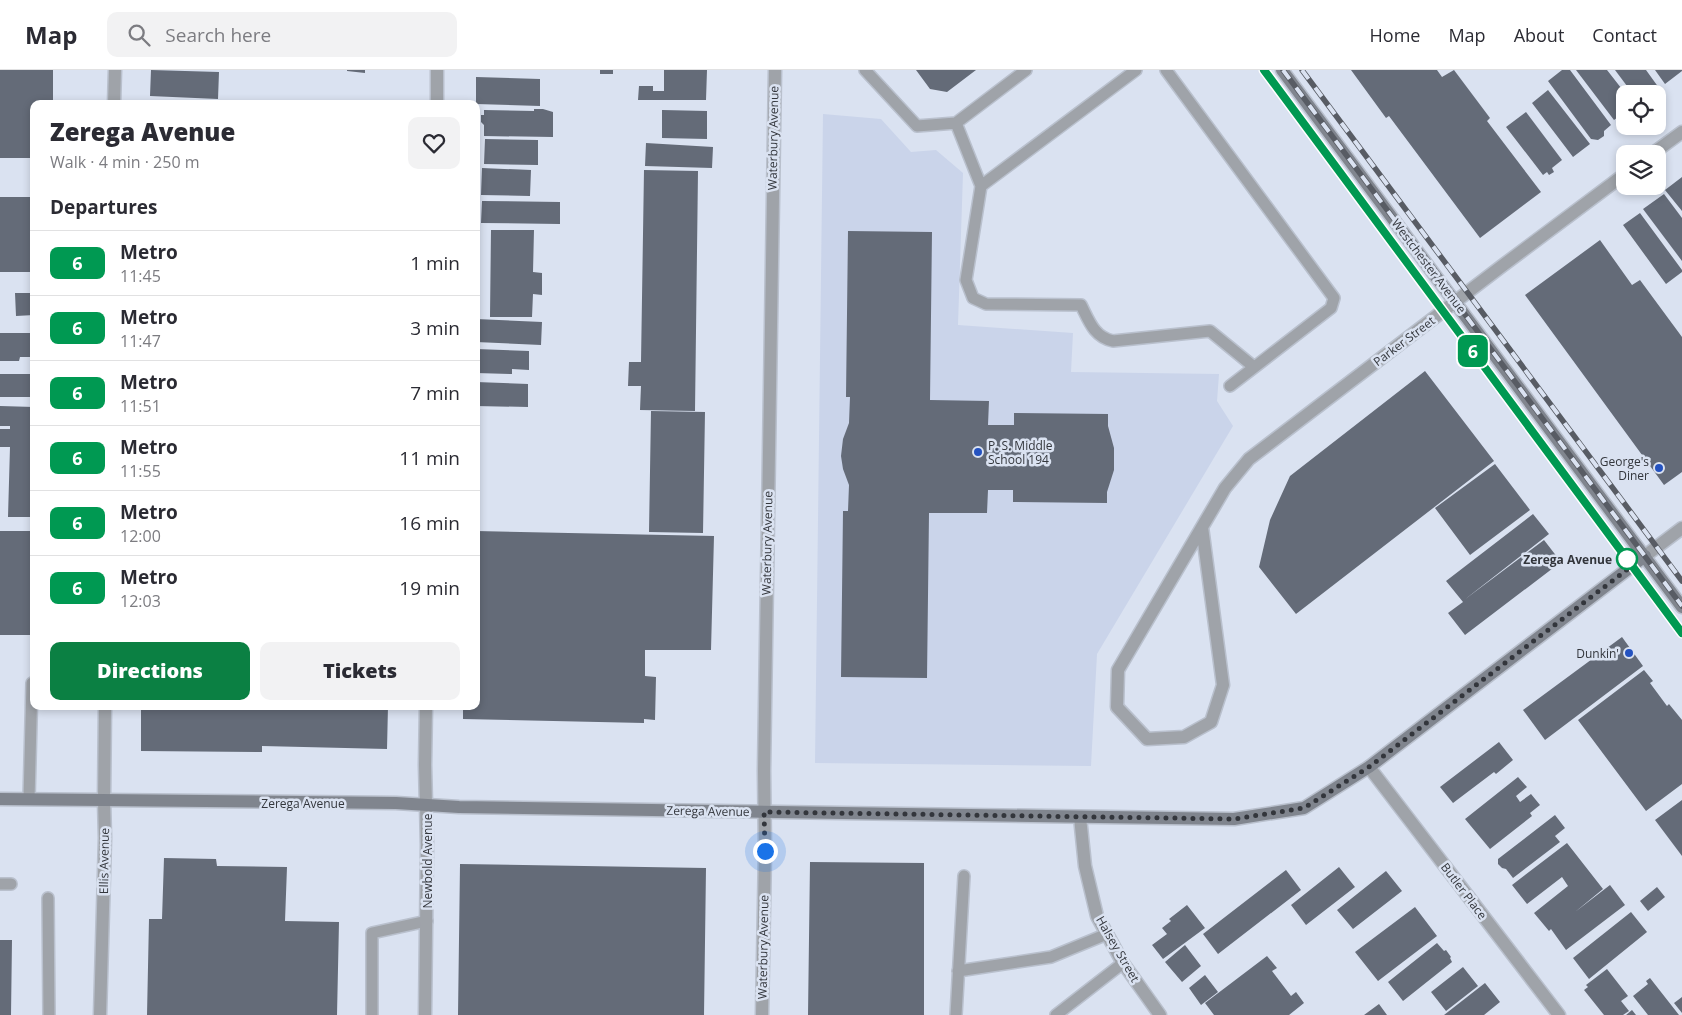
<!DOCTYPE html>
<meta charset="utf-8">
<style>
:root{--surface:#fff;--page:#f2f2f3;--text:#2b2b33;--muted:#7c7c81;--line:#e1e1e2;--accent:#0b8043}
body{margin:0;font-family:"Open Sans",sans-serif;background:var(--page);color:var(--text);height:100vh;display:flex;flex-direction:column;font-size:19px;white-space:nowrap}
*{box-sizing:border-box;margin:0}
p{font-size:16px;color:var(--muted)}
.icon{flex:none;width:28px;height:28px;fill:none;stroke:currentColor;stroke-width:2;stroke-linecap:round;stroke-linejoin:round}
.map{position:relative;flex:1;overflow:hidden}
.panel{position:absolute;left:30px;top:30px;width:450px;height:610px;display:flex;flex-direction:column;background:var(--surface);border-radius:10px;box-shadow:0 2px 8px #0003}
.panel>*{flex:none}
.badge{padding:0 10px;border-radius:8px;font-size:18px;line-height:32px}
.buttons{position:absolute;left:1616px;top:15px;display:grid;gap:10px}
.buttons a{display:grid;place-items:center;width:50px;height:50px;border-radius:10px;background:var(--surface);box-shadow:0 2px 8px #0003;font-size:25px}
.you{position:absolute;width:25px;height:25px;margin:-12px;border:4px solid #fff;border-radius:50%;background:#1a73e8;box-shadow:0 0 0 8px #1a73e833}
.map>.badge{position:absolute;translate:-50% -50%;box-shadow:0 0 0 2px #fff}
h2{padding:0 20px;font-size:19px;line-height:45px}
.round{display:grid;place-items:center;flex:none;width:52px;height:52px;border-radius:10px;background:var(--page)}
.head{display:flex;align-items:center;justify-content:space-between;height:85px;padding:0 20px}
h1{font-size:24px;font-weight:800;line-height:38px}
.primary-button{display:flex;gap:10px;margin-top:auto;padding:10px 20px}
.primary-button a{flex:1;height:58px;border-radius:10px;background:var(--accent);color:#fff;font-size:20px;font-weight:800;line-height:58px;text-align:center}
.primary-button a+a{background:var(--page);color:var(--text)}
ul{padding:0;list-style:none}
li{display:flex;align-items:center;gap:15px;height:65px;padding:0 20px;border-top:1px solid var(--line)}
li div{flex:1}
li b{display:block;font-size:19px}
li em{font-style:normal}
li .badge{min-width:55px;font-weight:700;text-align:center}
header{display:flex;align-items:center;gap:30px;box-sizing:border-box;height:70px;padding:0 25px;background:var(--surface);border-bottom:1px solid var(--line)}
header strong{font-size:24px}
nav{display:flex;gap:28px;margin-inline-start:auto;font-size:18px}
.search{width:350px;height:45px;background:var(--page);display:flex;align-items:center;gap:12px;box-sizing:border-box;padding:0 18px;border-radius:10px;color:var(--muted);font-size:19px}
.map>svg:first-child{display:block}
.built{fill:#cad4ea}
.building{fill:#646b78}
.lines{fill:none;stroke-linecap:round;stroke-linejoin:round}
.service-casing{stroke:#b9c0cd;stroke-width:14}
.minor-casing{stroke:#b9c0cd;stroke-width:15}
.secondary-casing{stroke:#b9c0cd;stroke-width:15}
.service{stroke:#9fa3a9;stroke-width:11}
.minor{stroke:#9fa3a9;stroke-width:12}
.secondary{stroke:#80858e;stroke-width:12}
.rail-casing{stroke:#585c64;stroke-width:5.5}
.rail{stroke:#dae2f1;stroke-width:4;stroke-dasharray:11;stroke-linecap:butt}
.line-casing{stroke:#fff;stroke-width:11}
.line{stroke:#009952;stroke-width:8}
.walk{stroke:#33363c;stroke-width:5;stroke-dasharray:0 9}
.poi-dot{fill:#2452c0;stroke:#dae2f1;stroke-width:2}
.stop-dot{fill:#fff;stroke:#009952;stroke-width:2.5}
.labels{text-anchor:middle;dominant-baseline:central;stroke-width:5;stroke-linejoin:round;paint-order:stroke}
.street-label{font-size:12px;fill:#33363c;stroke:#dae2f1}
.poi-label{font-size:12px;fill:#33363c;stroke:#dae2f1;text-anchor:end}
.stop-label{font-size:12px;font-weight:bold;fill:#33363c;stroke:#dae2f1;text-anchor:end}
</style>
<header>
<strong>Map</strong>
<div class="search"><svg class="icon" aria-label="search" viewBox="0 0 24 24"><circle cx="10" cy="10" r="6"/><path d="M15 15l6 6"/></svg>Search here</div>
<nav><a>Home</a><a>Map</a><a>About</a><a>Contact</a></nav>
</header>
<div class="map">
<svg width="1682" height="945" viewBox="0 0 1682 945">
<rect width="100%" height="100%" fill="#dae2f1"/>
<path class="built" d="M823,44L881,49L911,82L936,80L963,103L958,255L1073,263L1071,302L1219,304L1217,331L1233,356L1097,584L1091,696L815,693Z"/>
<path class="building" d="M0,0H53V34H34V88H0Z
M151,0L219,2L218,29L150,26Z
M347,0H365V3L347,1Z
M600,0H613V4H600Z
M664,0H707L706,30H638L639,16H653V21H664Z
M916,0H976L947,22L930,19Z
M1351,0H1437L1442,7L1454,0L1490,48L1487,51L1541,122L1480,168L1389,46L1386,48Z
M1562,0H1570L1611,55L1604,61V66L1598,70L1591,69L1548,11Z
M1576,0H1607L1625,23V42L1614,50Z
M1615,0H1646L1659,18L1652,24H1633Z
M1655,0H1682V1L1665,14Z
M476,7L540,9V36L476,34Z
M1548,20L1590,74L1573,87L1532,33Z
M156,31H218V34H156Z
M534,39H543L553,42V67L484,66V55L481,52V45H484V40L534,41Z
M662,40L707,41V69L662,68Z
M1526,42L1562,90L1552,98L1554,102L1549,105L1547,102L1543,105L1506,57Z
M485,69L538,70V95L484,94Z
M646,73L713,77L712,98L645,96Z
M482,98L531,100L530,126L481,125Z
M644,100L698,101L695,341L640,340L641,316H628L629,292H641Z
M1682,107V141L1665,120Z
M1664,124L1682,148V191L1643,139Z
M0,127H34V202H0Z
M482,131L560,132V154L481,153Z
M1640,143L1682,200V202L1666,214L1623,155Z
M491,160H534L533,202L542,203V225L533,224L532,247H490Z
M848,161L932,162L930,330L989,331L988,355H1014V343L1108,344V356L1114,378V400L1107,422V433L1013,432V420H988L987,443H929L927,608L841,607L843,441H848L849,415L843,399L841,386L843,369L849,353L850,327H846Z
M1600,170L1632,215L1640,210L1682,267V402L1664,415L1525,225Z
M15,223H34V245L16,246Z
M476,249L542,252L541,275L476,272Z
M0,263H34V287H20L19,291H0Z
M476,279L529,281V300L512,299V304L476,303Z
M1425,301L1494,391L1296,544L1259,497L1270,450L1290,406Z
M0,304H34V327H0Z
M476,312L528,314V337L476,336Z
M0,336L34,337V447H8L10,377H0V359H10V356H0Z
M651,341L705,342L703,463L649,462Z
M1495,394L1530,440L1470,485L1435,438Z
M1533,444L1549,464L1464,530L1544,470L1561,492L1465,565L1448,543L1463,532L1446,511Z
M0,461H34V565H0Z
M476,461L714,466L711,580H645V606L656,607L655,650L644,649V653L463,649V636H476Z
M1622,567L1643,596L1545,670L1523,640Z
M1644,600L1653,611L1650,613L1667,636L1669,634L1682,650V714L1646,741L1578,650Z
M141,636H388L387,679L262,676V682L141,681Z
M1499,672L1513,690L1496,704L1494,702L1453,733L1440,717Z
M1518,707L1527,717L1516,726L1520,732L1531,724L1540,735L1530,743L1532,746L1490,779L1465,749Z
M1682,730V786L1655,750Z
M1555,745L1565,758L1555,766L1560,772L1513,808L1506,799L1502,798L1498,794V789Z
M1567,773L1603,819L1575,842L1610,815L1625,835L1566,880L1551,859L1549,861L1534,843L1568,816L1562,807L1527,834L1512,815Z
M164,788L216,789L217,796L287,797L285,851L339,852L337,945H147L149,849H162Z
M810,792L924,793V945H808Z
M460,794L706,798L704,945H458Z
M1339,797L1355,817L1306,855L1291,835Z
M1286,800L1301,820L1218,884L1203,864Z
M1386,801L1402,821L1353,859L1337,840Z
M1657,817L1665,827L1648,841L1640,831Z
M1187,835L1205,858L1163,889L1152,875L1167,864L1162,858L1171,851L1169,849Z
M1415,837L1437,866L1378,911L1355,882Z
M1631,842L1647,862L1589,909L1573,888Z
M0,870H12L11,945H0Z
M1437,873L1444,881L1446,880L1451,887L1450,888L1452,892L1403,931L1388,912Z
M1185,875L1201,896L1182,912L1165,892Z
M1267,886L1277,898L1272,901L1291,926L1296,922L1304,933L1289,945H1214L1205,933Z
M1463,897L1478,916L1446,941L1431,922Z
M1607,899L1628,926L1621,931L1629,941L1623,945H1604L1584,920L1588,917L1586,915Z
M1205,905L1218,922L1201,935L1189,918Z
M1650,908L1679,945H1648L1633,926L1648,914L1646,911Z
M1485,913L1500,932L1484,945H1444Z
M1682,927V943L1674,933Z
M1379,934L1387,945H1364Z
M1632,940L1636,945H1626Z"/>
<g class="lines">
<defs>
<path id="service" d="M865,0L917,56L956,53L981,116
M1136,0L981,116L966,210L973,228L986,234L1081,235C1089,251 1094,267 1113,271L1210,261L1254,297
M1166,0L1334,228L1331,238L1230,316
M956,53L1026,0
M29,729L32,613
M0,814H11
M48,828L49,945
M958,901L1051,887L1107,864
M372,945V863L427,851
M956,945L964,806
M1056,945L1123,893"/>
<path id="minor" d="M114,34L115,0
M437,34V0
M1652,84L1682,62
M1202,457L1223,615L1211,652L1184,667L1147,669L1117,637L1118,600L1225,418L1249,389L1502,196L1625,104
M1645,486L1682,458
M1369,697L1559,945
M1080,747L1085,796L1097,846L1123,893L1160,945
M100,945L105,768L104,731L105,636
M425,945L427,775L425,695L426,636
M762,945L765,781L764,701L775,0"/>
<path id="secondary" d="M1282,0L1682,537
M0,729L396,733L459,737L1234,749L1304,738L1369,697L1645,486"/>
</defs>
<use href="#service" class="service-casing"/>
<use href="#minor" class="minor-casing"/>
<use href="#secondary" class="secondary-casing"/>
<use href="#service" class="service"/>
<use href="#minor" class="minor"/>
<use href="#secondary" class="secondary"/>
<defs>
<path id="rail" d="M1264,0L1682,563
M1283,0L1682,536
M1302,0L1682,511"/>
</defs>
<use href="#rail" class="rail-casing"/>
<use href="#rail" class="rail"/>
</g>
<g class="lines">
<defs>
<path id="line" d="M1264,0L1682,563"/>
</defs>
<use href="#line" class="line-casing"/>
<use href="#line" class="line"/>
<path class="walk" d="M765,781L764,742L1234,749L1304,738L1369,697L1633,495L1627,489"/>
</g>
<g class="poi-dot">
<circle cx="978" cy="382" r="5"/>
<circle cx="1659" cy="398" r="5"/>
<circle cx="1629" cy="583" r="5"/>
</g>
<circle class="stop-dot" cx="1627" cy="489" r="10"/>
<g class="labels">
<g class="street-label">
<text transform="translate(773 68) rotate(-89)">Waterbury Avenue</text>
<text transform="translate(1429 196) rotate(53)">Westchester Avenue</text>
<text transform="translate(1404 271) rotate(-37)">Parker Street</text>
<text transform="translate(767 473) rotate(-89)">Waterbury Avenue</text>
<text x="303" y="733">Zerega Avenue</text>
<text transform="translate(708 741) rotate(1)">Zerega Avenue</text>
<text transform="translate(104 791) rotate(-89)">Ellis Avenue</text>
<text transform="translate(427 791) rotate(-90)">Newbold Avenue</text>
<text transform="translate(1464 821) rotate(53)">Butler Place</text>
<text transform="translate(763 877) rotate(-89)">Waterbury Avenue</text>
<text transform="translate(1118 879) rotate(60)">Halsey Street</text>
</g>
<g class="poi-label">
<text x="988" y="375" text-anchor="start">P. S. Middle<tspan x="988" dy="14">School 194</tspan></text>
<text x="1649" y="391">George's<tspan x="1649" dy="14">Diner</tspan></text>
<text x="1619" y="583">Dunkin'</text>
</g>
<g class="stop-label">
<text x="1612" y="489">Zerega Avenue</text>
</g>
</g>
</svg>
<div class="buttons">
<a><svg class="icon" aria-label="locate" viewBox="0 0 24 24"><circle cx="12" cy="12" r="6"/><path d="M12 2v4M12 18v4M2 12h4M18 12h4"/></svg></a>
<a><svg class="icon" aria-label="layers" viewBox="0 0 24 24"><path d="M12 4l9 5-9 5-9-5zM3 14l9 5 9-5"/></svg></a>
</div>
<div class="you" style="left:765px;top:781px"></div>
<b class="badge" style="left:1473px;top:281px;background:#009952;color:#fff">6</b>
<section class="panel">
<div class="head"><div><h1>Zerega Avenue</h1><p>Walk · 4 min · 250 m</p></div><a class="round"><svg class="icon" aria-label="heart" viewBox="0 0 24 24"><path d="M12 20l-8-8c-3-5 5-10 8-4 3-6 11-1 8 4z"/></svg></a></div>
<h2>Departures</h2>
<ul>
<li><span class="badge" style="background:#009952;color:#fff">6</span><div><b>Metro</b><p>11:45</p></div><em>1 min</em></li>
<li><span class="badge" style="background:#009952;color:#fff">6</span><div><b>Metro</b><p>11:47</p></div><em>3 min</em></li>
<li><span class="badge" style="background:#009952;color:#fff">6</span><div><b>Metro</b><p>11:51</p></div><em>7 min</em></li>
<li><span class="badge" style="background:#009952;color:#fff">6</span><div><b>Metro</b><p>11:55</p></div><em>11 min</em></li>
<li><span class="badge" style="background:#009952;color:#fff">6</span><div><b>Metro</b><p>12:00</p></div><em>16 min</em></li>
<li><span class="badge" style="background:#009952;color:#fff">6</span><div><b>Metro</b><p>12:03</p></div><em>19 min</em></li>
</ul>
<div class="primary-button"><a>Directions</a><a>Tickets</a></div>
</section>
</div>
